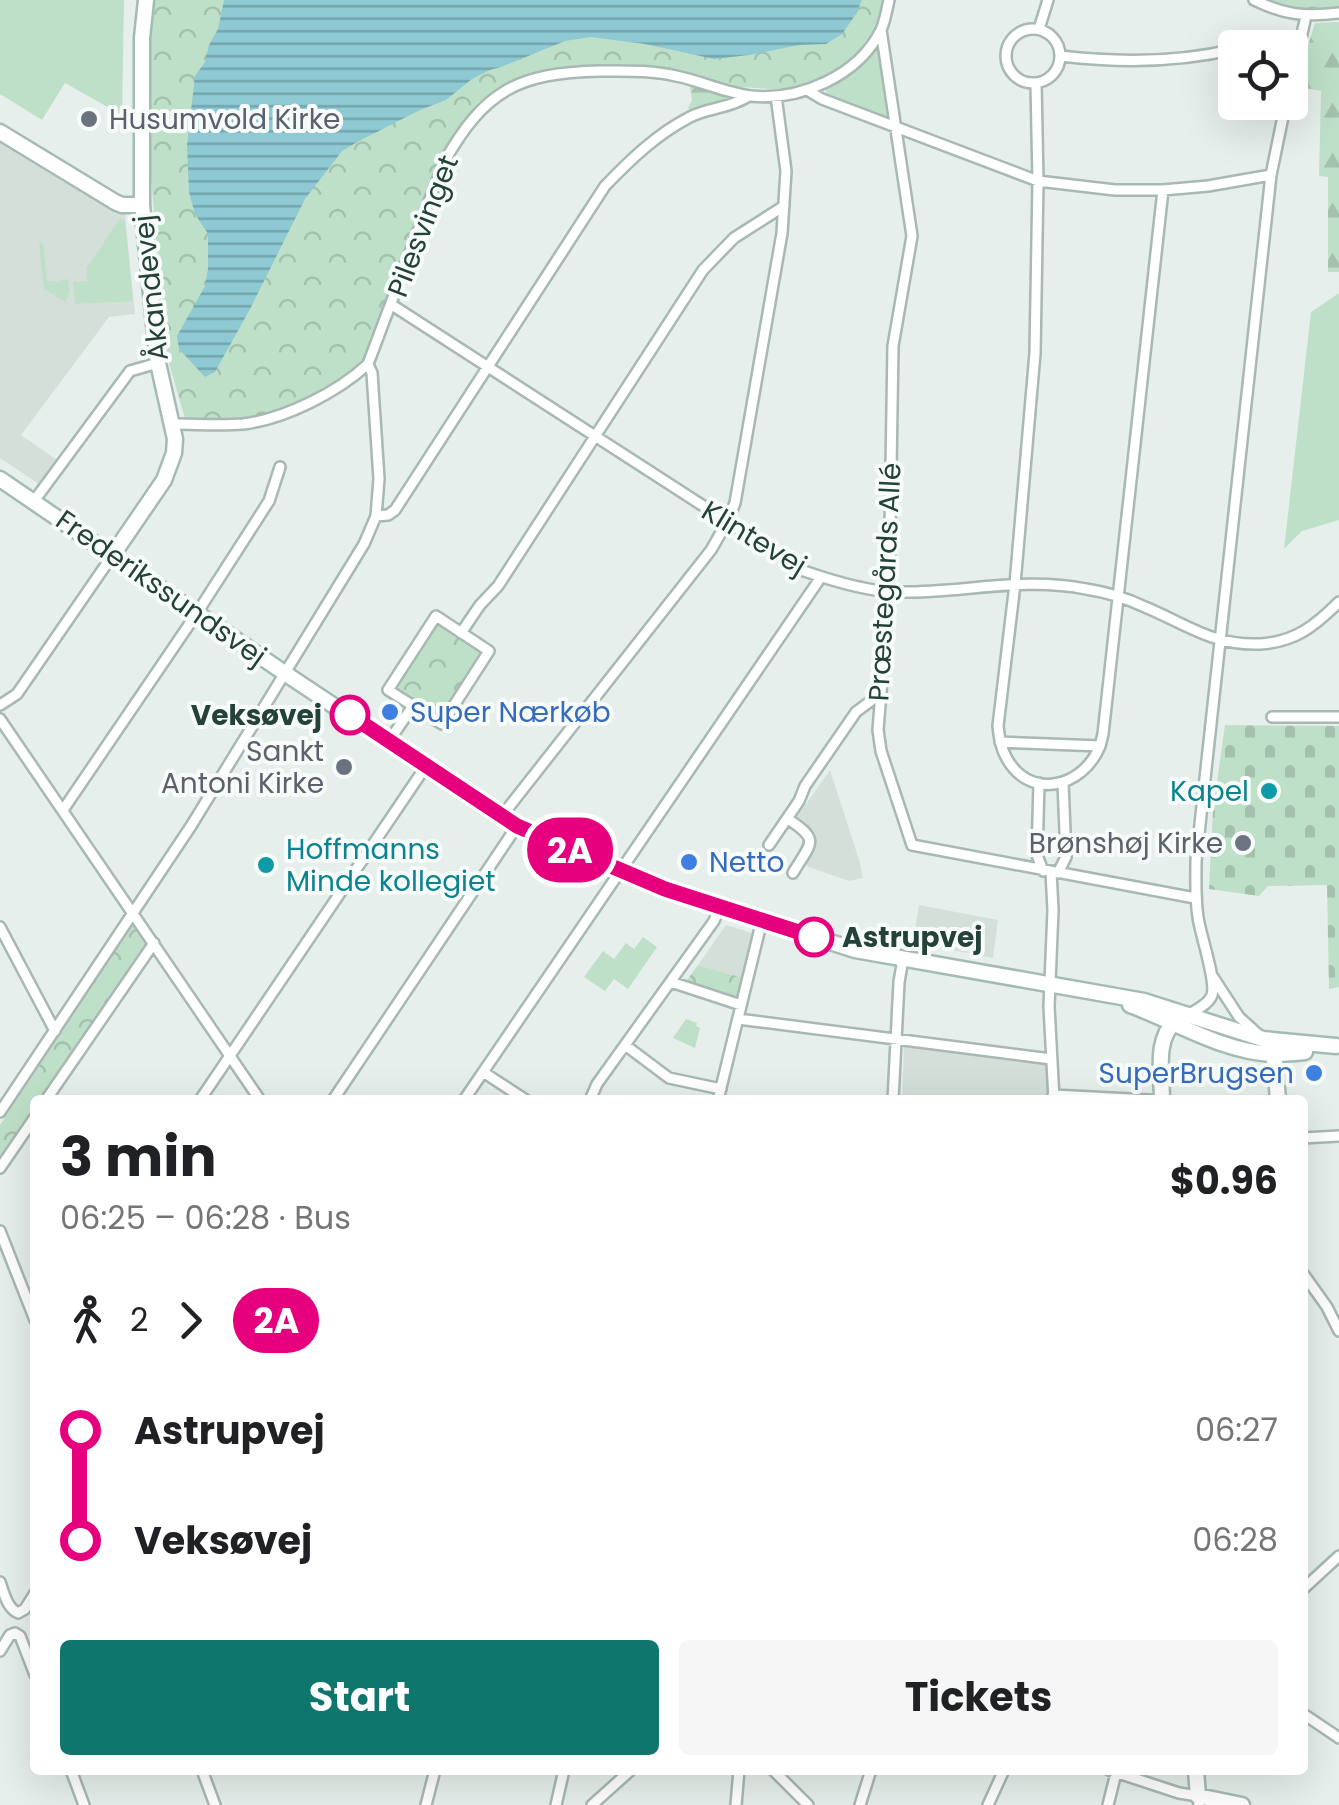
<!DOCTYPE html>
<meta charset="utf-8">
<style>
:root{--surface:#fff;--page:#f6f6f6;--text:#202124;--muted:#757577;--accent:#0f766e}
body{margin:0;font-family:Poppins,sans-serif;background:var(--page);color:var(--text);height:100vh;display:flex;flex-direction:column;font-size:38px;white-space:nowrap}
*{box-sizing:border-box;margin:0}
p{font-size:32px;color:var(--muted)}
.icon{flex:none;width:55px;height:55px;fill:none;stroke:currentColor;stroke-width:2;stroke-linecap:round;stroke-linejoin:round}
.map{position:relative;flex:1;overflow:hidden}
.side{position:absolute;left:30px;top:1095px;width:1278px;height:680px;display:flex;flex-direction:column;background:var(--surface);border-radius:10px;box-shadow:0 10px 40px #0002}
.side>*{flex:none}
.badge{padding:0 20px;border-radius:32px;font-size:35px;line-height:65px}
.buttons{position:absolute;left:1218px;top:30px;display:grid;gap:20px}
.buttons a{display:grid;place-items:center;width:90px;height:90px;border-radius:10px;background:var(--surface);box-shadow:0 10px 40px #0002;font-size:50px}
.map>.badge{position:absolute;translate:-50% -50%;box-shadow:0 0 0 5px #fff}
.legs{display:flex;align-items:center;gap:15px;height:110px;padding:0 30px;font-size:32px}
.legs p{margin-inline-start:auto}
.summary{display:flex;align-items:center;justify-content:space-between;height:170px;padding:0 30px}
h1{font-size:55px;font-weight:700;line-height:75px}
.action{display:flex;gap:20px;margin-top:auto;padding:20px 30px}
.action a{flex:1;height:115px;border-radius:10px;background:var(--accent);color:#fff;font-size:40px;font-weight:700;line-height:115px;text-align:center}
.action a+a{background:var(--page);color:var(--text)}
ul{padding:0 30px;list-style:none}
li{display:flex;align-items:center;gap:35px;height:110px;font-size:38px}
li i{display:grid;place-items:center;width:15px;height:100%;margin:0 12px;background:currentColor}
li i::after{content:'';width:25px;height:25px;margin:-12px;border:8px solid;border-radius:50%;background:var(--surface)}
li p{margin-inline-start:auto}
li:first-child i{background:linear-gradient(#0000 50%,currentColor 0)}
li:last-child i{background:linear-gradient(currentColor 50%,#0000 0)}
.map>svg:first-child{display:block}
.built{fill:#d4dfda}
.green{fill:#bfe0c8}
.forest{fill:url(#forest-firs)}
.cemetery{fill:url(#cemetery-stones)}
.park{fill:url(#park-crowns)}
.water{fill:url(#water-rules)}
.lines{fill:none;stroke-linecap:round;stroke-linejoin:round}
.street-casing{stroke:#a8b8b2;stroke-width:14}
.secondary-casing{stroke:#a4bbb3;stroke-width:19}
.street{stroke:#fff;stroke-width:9}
.secondary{stroke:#fff;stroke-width:14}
.line-1-casing{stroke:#fff;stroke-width:22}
.line-1{stroke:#e6007e;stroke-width:15}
.worship-dot{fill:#6b7280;stroke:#f7fbf9;stroke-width:4}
.shop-dot{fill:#3f7fe0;stroke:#f7fbf9;stroke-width:4}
.stop-1-dot{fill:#fff;stroke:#e6007e;stroke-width:5}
.culture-dot{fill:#0f9aa8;stroke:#f7fbf9;stroke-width:4}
.labels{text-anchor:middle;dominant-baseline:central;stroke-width:8;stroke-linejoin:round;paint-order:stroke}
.worship-label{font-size:28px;fill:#5b616d;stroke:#f7fbf9;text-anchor:end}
.street-label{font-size:28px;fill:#24423a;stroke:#f7fbf9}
.shop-label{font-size:28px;fill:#366cbe;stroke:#f7fbf9;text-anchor:start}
.stop-label{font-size:28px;font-weight:bold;fill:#24423a;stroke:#f7fbf9;text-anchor:end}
.culture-label{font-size:28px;fill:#0d838f;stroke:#f7fbf9;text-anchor:end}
</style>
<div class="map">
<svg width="1339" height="1805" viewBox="0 0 1339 1805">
<defs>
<pattern id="forest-firs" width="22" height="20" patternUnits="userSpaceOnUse" patternTransform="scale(2.5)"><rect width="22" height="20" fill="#bfe0c8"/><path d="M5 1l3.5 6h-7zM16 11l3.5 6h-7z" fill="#a4c1ad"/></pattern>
<pattern id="cemetery-stones" width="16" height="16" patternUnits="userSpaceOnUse" patternTransform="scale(2.5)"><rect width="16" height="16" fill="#bfe0c8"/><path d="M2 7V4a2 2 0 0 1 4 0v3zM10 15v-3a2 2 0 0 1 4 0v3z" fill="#a4c1ad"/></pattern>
<pattern id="park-crowns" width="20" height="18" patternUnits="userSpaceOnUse" patternTransform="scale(2.5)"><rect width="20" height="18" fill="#bfe0c8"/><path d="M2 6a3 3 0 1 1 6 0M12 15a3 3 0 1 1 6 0" fill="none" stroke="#a4c1ad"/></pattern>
<pattern id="water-rules" width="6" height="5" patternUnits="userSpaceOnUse" patternTransform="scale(2.5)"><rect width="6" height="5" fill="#8ec9d4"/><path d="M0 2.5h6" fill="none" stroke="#74a5ad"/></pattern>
</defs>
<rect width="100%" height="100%" fill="#e6efeb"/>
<path class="built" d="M0,142L125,214L135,314L109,317L21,435L57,460L39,484L0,458Z
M830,770L860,863L863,878L849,881L806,866L813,844L812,832L795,820Z
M919,905L998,920L993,958L913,942Z
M726,925L752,933L743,978L698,965Z
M904,1046L1046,1064L1048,1100H902Z"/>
<path class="green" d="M0,0H124L122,115L65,83L42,120L0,94Z
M872,49L880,53L889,119L826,95V88L853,72Z
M120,218L125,221L133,301L75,304L73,282L87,281L86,266L89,265Z
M43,243L47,281H56L58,283L61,280L68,279L70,291L65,302L44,289L39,244Z
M1339,293V520L1302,531L1284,549L1311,312Z
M643,937L657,947L628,989L614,979L605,991L584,977L603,951L614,959L626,943L634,949Z
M686,1019L697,1023L696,1026L700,1028L695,1048L673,1038Z"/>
<path class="forest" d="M1339,22V272H1328V177L1319,176L1321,91L1295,86L1315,23Z
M682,82L730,94L732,97L730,101L690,111L688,108L692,100L690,87Z"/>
<path class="cemetery" d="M1225,725L1339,726V987L1329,989L1327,885L1268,886L1259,896L1209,889L1213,810Z"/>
<path class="park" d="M154,0H883L876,26L859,50L834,73L788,90L740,87L683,73L631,64L566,67L524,76L479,102L453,137L433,176L368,356L347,378L285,409L243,419H185L166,353L147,131L149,38Z
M1262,0H1339V9C1313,13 1286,14 1262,0Z
M437,621L483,652L442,719L393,686Z
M133,924L147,942L43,1100H35V1112L0,1165V1125Z
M698,965L743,978L737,1000L685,983Z"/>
<path class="water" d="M224,0H862L856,14L842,34L826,44L799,45L749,55L714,59L645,44L591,37L565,41L501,67L490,70L472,79L446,100L420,110L359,141L342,151L305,199L250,309L215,372L205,377L179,349L177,336L205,286L208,269V234L195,214L189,192L187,145L195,76L205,62L209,45L218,29Z"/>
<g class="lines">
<defs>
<path id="street" d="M1254,0C1285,15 1305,17 1339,13
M1006 56a27 27 0 1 1 54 0a27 27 0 1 1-54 0Z
M1039,29L1048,0
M881,30L912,236L893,346L889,592L878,730L881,751L912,845L1195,898
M1243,48L1276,40L1301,43
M1061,56C1120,63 1177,63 1235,49
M1290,87L1306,16
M807,90L822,99L1038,181L1115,190H1163L1208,186L1271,175
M392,305L804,571C830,580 867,591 894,592C958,594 1022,576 1086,589C1106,592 1126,598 1145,607C1186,624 1213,646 1260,644C1295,642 1315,626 1339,602
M173,424C196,424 220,426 243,424C285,419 338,392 368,364L444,162C485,90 518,73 600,71C626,71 651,70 676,76C701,81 726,93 751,96C800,101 858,76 881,30C885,21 887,9 889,0
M34,501L130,371L158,363
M376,516L388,515L395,510L605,186C631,159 657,134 690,117C710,107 728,109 749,96
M436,616L489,651L442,724L388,690Z
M461,633L480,605L498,586L703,270L734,238L784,206
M0,705L17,694L112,556
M1272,717H1339
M0,719L260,1100
M389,741L413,706
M1000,742L1100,746C1083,788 1029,801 1006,757C1001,748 999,737 998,726L1015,584L1035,353L1038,181L1036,83
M1100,746L1103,734L1163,190
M1039,783L1037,855L1043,871
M63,810L197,613L269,501L280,467
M501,817L711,550L727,522L735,503L782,233L786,171L776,96
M788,819C821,841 811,842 793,873
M769,845L799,801L805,786L856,712L880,694
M1051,872L1053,910L1049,1006L1054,1100
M1058,873L1066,857L1063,782
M0,927L55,1031
M1213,977L1239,1017L1259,1035
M671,982L741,1005
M1187,1015C1195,1011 1209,1004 1212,995C1217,981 1200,934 1198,917C1195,898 1196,880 1196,861L1271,175L1286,102
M738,1019L1051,1059
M625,1045L669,1078L721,1089
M483,1072L526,1100
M1053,1095L1150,1100
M46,1100L154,943
M200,1100L426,766
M333,1100L517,826
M464,1100L821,577
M590,1100L597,1084L714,921L720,906
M718,1100L762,920
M893,1100L899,982L903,959
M0,1112L191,826L364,544L376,516L379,479L372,373L368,364
M1302,1138L1339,1136
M0,1168L35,1117
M0,1231L35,1320
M1302,1272L1327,1307L1339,1331
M0,1582C4,1593 7,1608 18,1613L25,1609L35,1593
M1302,1590L1339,1556
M0,1651L10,1635L15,1633L20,1636L35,1675
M1302,1713L1339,1738
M71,1770L84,1805
M202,1770L215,1805
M773,1770L808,1805
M1109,1770L1179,1793L1198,1796L1199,1805
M426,1805L435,1770
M556,1805L564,1770
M592,1805L631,1770
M736,1805L739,1770
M860,1805L871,1770
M988,1805L1004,1770
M1108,1805L1116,1773"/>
<path id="secondary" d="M0,132L115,202L122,205H142
M0,479L286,674L501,817L517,826L554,843L665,889L855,950L1144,1001L1263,1039L1336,1046
M112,556L164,480L174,453L175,439L158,363L142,205V38L146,0
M1130,1005C1176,1022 1223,1052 1273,1054C1283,1054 1294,1053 1305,1052
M1268,1048L1275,1062L1278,1100
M1162,1100C1162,1074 1154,1037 1177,1020
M1196,1770L1198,1796L1242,1805"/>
</defs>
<use href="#street" class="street-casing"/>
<use href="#secondary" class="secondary-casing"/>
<use href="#street" class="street"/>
<use href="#secondary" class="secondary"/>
</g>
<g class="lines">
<defs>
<path id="line-1" d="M350,715L517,826L665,889L814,937"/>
</defs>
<use href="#line-1" class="line-1-casing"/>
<use href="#line-1" class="line-1"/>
</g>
<g class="worship-dot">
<circle cx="89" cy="119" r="10"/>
<circle cx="344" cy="767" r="10"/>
<circle cx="1243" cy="843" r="10"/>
</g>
<g class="shop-dot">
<circle cx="390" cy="712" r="10"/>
<circle cx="689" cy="862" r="10"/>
<circle cx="1314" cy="1073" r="10"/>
</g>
<g class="stop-1-dot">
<circle cx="350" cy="715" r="18"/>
<circle cx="814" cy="937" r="18"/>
</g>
<g class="culture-dot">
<circle cx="1269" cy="791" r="10"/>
<circle cx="266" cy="865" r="10"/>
</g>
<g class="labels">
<g class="worship-label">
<text x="109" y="119" text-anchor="start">Husumvold Kirke</text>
<text x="324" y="751">Sankt<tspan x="324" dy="32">Antoni Kirke</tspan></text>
<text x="1223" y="843">Brønshøj Kirke</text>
</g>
<g class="street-label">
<text transform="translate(423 226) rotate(-69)">Pilesvinget</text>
<text transform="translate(151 288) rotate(-96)">Åkandevej</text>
<text transform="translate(754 538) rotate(31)">Klintevej</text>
<text transform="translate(885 582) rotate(-87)">Præstegårds Allé</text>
<text transform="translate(161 588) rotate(35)">Frederikssundsvej</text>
</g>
<g class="shop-label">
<text x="410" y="712">Super Nærkøb</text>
<text x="709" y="862">Netto</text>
<text x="1294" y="1073" text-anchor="end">SuperBrugsen</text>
</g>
<g class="stop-label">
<text x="322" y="715">Veksøvej</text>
<text x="842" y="937" text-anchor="start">Astrupvej</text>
</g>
<g class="culture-label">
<text x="1249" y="791">Kapel</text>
<text x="286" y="849" text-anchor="start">Hoffmanns<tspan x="286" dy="32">Minde kollegiet</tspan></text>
</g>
</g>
</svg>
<div class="buttons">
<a><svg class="icon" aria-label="locate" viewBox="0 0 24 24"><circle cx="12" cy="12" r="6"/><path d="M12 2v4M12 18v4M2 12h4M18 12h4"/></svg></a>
</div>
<b class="badge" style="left:570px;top:850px;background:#e6007e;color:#fff">2A</b>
<section class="side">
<div class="summary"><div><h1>3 min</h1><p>06:25 – 06:28 · Bus</p></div><b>$0.96</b></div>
<div class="legs"><svg class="icon" aria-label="walk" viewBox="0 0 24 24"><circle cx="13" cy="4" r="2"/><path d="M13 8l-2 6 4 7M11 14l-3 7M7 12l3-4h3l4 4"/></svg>2<svg class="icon" aria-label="forward" viewBox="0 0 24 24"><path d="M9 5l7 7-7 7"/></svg><b class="badge" style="background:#e6007e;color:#fff">2A</b></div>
<ul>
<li><i style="color:#e6007e"></i><b>Astrupvej</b><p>06:27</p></li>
<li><i style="color:#e6007e"></i><b>Veksøvej</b><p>06:28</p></li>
</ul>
<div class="action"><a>Start</a><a>Tickets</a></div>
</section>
</div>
